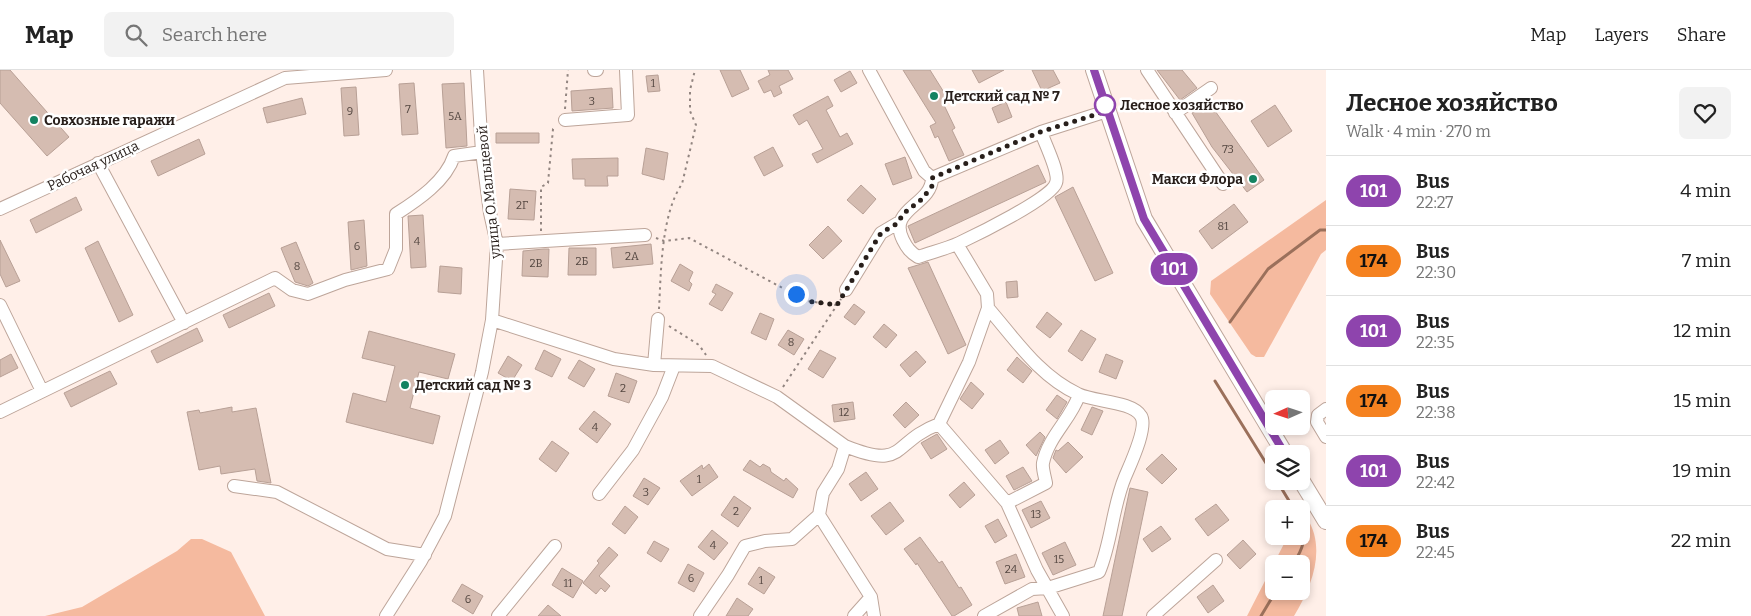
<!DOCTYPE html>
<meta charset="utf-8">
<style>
:root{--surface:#fff;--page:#f2f2f2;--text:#222;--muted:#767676;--line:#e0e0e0}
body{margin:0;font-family:Bitter,serif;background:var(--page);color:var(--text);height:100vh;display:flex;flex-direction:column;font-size:19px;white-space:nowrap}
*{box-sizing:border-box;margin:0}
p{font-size:16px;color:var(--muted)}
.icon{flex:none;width:28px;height:28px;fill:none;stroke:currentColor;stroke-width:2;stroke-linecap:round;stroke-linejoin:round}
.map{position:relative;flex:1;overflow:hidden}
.details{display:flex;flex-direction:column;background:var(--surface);width:425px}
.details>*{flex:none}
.badge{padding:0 10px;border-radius:16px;font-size:18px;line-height:32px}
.needle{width:32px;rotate:267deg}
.fabs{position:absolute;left:1265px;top:320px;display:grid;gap:10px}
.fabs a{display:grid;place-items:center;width:45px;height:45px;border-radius:8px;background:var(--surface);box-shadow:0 2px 8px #0003;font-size:25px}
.you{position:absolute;width:25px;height:25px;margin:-12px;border:4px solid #fff;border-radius:50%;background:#1a73e8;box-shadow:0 0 0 8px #1a73e833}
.map>.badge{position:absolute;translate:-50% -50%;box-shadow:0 0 0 2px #fff}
.round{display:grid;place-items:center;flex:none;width:52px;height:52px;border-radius:8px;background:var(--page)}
.headline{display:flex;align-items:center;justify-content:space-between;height:85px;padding:0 20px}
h1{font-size:24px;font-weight:700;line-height:38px}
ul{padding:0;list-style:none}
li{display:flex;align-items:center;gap:15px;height:70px;padding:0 20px;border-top:1px solid var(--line)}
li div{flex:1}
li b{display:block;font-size:19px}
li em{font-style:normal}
li .badge{min-width:55px;font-weight:700;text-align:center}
header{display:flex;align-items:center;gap:30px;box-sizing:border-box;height:70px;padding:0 25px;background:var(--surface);border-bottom:1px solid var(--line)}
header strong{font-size:24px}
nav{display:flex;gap:28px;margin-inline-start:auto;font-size:18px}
.search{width:350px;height:45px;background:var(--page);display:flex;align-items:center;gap:12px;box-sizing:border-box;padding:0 18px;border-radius:8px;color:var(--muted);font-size:19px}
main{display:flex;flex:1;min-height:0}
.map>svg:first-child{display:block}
.green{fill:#f5ba9f;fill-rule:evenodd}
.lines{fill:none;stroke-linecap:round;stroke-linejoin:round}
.stream{stroke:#9b705b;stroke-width:3}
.building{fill:#d5bcb1;stroke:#b8a096}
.minor-casing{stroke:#bda59a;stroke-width:14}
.major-casing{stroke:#bda59a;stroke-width:18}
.path{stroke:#928580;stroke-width:2;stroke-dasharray:2.5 4;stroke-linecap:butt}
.minor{stroke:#fff;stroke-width:12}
.major{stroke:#fff;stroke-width:16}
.line-casing{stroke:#fff;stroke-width:11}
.line{stroke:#8e44ad;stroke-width:8}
.walk{stroke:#281f1b;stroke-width:5;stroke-dasharray:0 9}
.poi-dot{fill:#138361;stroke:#fff;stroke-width:2}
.stop-dot{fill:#fff;stroke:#8e44ad;stroke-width:2.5}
.labels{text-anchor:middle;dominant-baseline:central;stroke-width:5;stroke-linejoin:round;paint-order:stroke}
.number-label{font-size:11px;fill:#534640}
.poi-label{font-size:14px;font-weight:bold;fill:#281f1b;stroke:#fff;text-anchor:start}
.stop-label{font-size:14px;font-weight:bold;fill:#281f1b;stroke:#fff;text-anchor:start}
.street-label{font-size:14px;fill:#281f1b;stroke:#fff}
</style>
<header>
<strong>Map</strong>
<div class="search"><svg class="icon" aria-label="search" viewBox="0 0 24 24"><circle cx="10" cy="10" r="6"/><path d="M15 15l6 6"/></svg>Search here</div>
<nav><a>Map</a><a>Layers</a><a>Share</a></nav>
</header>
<main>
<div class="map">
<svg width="1326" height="546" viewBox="0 0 1326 546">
<rect width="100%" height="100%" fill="#ffefe8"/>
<path class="green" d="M1326,130V180L1321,184L1264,287H1256L1251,284L1210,224L1211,211Z
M1307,448C1326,478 1313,515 1294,546H1247L1288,466H1301V452ZM1274,494H1301V521H1274Z
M191,469H202L231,482L265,546H45L82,537L177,481Z"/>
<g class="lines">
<path class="stream" d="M1230,252L1268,199L1320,160H1326
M1215,311L1274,406
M1277,411L1294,439
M1293,494C1303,479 1307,468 1301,451
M1261,546L1276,521"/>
</g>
<path class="building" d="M0,0H10L69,67L47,86L0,33Z
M720,0H740L749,19L732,27Z
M768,0H788L793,9L779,16L782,23L774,27L771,20L764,23L758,11L770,5Z
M903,0H930L950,32L944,35L955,58L952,60L964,85L949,91L938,66L935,68L930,56L936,53Z
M972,0H1004L979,13Z
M1032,0H1053L1060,13L1042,21Z
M1157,0H1182L1197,18L1180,30Z
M850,1L857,13L841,22L834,10Z
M658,5L660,21L648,22L646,6Z
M414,13L418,64L402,65L399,14Z
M464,13L467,76L446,78L442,14Z
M356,17L359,65L344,66L341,18Z
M612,18L613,38L572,41L571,21Z
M828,26L833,36L826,40L840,67L847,63L853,74L817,93L812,84L823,79L807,50L799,55L793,45Z
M302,28L306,44L267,53L263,38Z
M1208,31L1264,110L1247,122L1212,77L1192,43Z
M1006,32L1012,47L998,53L992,38Z
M1275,35L1292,61L1268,77L1251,51Z
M496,63H539V73H496Z
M199,69L205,84L158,106L151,91Z
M773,77L783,96L764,106L754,87Z
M646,78L668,83L664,110L642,104Z
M905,87L912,108L893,115L885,94Z
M618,88V106H607L608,116H585V109H573L572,89Z
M1038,95L1046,112L915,173L908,156Z
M861,115L876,129L863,144L847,130Z
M1073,117L1113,203L1095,211L1055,127Z
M510,119L536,121L534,150L508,149Z
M76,127L82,140L36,163L30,150Z
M1234,134L1248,152L1212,179L1199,161Z
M423,145L426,197L411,198L408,146Z
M364,150L367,196L351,200L348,152Z
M828,156L842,171L823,189L809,175Z
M0,170L20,211L6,217L0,204Z
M98,171L133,245L119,252L85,178Z
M296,172L313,213L308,216L295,212L281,178Z
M651,174L653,194L613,198L611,178Z
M569,178H596V205H568Z
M544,179H549L548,207L522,206L523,181Z
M928,192L966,275L948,284L908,198Z
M680,194L693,202L689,211L692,214L689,221L671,211Z
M440,196L462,198L461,224L438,222Z
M1017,211L1018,227L1007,228L1006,212Z
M716,214L733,223L722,241L709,234L716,224L712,222Z
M269,223L275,236L229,258L223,245Z
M854,234L865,242L855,255L844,247Z
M1047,242L1062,254L1050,268L1036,257Z
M760,243L774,249L766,270L751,263Z
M884,254L897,265L886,278L873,267Z
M197,258L203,271L157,293L151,281Z
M788,260L804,269L794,285L778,275Z
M1081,260L1096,269L1082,291L1068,281Z
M369,261L455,284L448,309L419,302L410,338L440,346L433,374L346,352L353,323L386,332L395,296L362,288Z
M544,280L561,289L552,307L535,299Z
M820,280L836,288L823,308L808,299Z
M916,281L926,292L910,307L900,295Z
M11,284L18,298L0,307V290Z
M1106,284L1123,291L1116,309L1099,302Z
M508,286L522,295L512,311L498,303Z
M1017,287L1032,301L1023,313L1007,300Z
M579,290L595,299L584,317L568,308Z
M110,301L117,314L71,337L64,323Z
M616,303L637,311L629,333L608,326Z
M971,312L984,324L972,339L960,329Z
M1057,325L1067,332L1057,349L1046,340Z
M853,332L855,349L834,352L832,335Z
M906,332L919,345L905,358L893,345Z
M232,337V342L256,338L271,413L257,411L255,399L221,404L220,396L199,400L187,342L199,340L200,343Z
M1092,337L1103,341L1092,365L1081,360Z
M594,341L611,354L597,373L579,359Z
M1040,362L1045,367L1036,386L1026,375Z
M937,364L947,379L931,389L921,373Z
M1000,370L1009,383L995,394L985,380Z
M552,371L569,383L556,402L539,389Z
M1068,372L1083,387L1066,403L1053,388L1056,380L1058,381Z
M1162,384L1177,399L1162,414L1146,399Z
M750,390L760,397L763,394L770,398L771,402L784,411L786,408L798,419L793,428L743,400Z
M709,394L718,407L692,426L680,411L702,395L703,399Z
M1023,397L1032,411L1014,420L1006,406Z
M866,402L878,419L861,431L849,414Z
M644,408L660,418L648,435L633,426Z
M964,412L975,425L960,438L949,425Z
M1130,418L1148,422L1122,546H1103Z
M734,426L751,438L738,457L721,445Z
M1041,431L1050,448L1031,458L1022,440Z
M890,432L904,451L886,465L871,446Z
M1216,434L1229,450L1208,466L1195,449Z
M625,436L638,447L625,464L612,454Z
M998,449L1007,466L995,473L985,456Z
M1161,456L1171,469L1152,482L1143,469Z
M712,460L728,473L714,490L698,477Z
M920,467L939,493L942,491L959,518L961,517L972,535L954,546H952L917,493L916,495L904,479Z
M1243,470L1256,484L1240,499L1227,485Z
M654,471L669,479L661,492L647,483Z
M1065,472L1076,495L1053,505L1042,483Z
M609,477L618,485L599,506L610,516L605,522L601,518L596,524L583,513L599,493L597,491Z
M1016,484L1025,507L1005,514L996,492Z
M688,494L704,503L694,522L678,513Z
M759,497L775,507L764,524L748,514Z
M562,498L583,511L573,528L552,515Z
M462,514L483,526L473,544L452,531Z
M1213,515L1224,531L1208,543L1197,527Z
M737,528L753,539L748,546H726Z
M1038,532L1042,546H1019L1017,538Z
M548,535L561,546H538Z"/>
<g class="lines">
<defs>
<path id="minor" d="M594,0H597
M869,0L924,101L932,108
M1147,0L1223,114
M1175,43L1211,18
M565,50L628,45L626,0
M98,93L184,253
M932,108C932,135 887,139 903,170C907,178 910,182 918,187C932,182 946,179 959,173C976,165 1052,128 1056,113C1060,103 1045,74 1041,62
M932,108L1041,62L1107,41
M0,139L285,8L386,0
M497,174L645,165
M957,174L987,224L988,238C1015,269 1039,306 1078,324C1094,332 1132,331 1141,346C1148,357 1130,395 1125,407C1112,438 1112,471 1099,502L1048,518L1032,519L984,546
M846,220L881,163L898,153
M0,235L42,321
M492,250L614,289L654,295L712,296L777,327L845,376L838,399L823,423L819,445L871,527L874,546
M654,295L658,249
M1326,339L1318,345L1317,352L1326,367
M0,342L275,208L292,220L308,224L345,210L388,199L396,179V144C418,130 446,111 454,86L482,82
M939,354L969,292L988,238
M845,376C907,401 891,372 939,354L1007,433L1037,500L1063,546
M234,416L277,422L387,479L425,485
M599,424L633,380L662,327L674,296
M1007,433L1046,413C1045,407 1042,398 1043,393C1048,367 1071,349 1079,325
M386,546L421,491L445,446L482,302L492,250L497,174L490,143L482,82L477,0
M498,546L555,476
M700,546L728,505L745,476L765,471L792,469L819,445
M854,546L871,527
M1153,546L1216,490"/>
<path id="major" d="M1094,0L1144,149L1285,384
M1301,410L1326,451"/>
</defs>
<use href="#minor" class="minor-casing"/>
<use href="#major" class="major-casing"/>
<path class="path" d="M565,39L568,0
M541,161V117L548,113L553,59L556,57
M656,168L664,171L689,168L807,231L837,235
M659,239C661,203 661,144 682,114L696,55L690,41V20L695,0
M669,256L699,275L706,285
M783,317L841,229"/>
<use href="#minor" class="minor"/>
<use href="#major" class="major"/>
</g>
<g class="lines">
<defs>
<path id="line" d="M1094,0L1144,149L1285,384"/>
</defs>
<use href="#line" class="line-casing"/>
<use href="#line" class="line"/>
<path class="walk" d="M796,224L807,231L837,235L881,163L898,153L903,144L922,129L932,116V108L1040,62L1107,41L1105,35"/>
</g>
<g class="poi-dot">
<circle cx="934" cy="26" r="5"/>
<circle cx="34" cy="50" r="5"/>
<circle cx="1253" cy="109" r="5"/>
<circle cx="405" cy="315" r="5"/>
</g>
<circle class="stop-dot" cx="1105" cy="35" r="10"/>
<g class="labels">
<g class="number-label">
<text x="653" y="13">1</text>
<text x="592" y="31">3</text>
<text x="408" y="39">7</text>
<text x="350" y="41">9</text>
<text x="455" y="46">5А</text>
<text x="1228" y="79">73</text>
<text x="522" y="135">2Г</text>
<text x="1223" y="156">81</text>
<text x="417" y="171">4</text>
<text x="357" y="176">6</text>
<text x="632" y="186">2А</text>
<text x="582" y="191">2Б</text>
<text x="536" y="193">2В</text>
<text x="297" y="196">8</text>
<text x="791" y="272">8</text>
<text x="623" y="318">2</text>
<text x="844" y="342">12</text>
<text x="595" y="357">4</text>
<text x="699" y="409">1</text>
<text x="646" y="422">3</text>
<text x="736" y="441">2</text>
<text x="1036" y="444">13</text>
<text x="713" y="475">4</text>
<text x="1059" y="489">15</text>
<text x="1011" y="499">24</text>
<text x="691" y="508">6</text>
<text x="761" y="510">1</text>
<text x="568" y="513">11</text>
<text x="468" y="529">6</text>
</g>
<g class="poi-label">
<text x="944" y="26">Детский сад № 7</text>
<text x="44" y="50">Совхозные гаражи</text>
<text x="1243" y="109" text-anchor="end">Макси Флора</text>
<text x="415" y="315">Детский сад № 3</text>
</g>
<g class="stop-label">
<text x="1120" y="35">Лесное хозяйство</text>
</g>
<g class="street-label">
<text transform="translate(93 96) rotate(-25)">Рабочая улица</text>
<text transform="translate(489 122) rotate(-96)">улица О.Мальцевой</text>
</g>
</g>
</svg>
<div class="fabs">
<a><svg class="needle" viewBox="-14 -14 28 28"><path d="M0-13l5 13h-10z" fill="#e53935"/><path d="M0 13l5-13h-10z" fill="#767676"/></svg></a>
<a><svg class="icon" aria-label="layers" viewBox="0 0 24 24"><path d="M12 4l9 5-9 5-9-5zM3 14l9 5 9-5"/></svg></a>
<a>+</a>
<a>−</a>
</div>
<div class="you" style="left:796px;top:224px"></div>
<b class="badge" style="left:1174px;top:199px;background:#8e44ad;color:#fff">101</b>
</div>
<section class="details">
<div class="headline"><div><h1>Лесное хозяйство</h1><p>Walk · 4 min · 270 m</p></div><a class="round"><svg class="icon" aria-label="heart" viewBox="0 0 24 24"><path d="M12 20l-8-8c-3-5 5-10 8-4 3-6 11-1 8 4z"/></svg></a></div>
<ul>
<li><span class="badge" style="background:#8e44ad;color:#fff">101</span><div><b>Bus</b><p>22:27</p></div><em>4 min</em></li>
<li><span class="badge" style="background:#f58220;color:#111">174</span><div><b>Bus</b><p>22:30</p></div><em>7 min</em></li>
<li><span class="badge" style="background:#8e44ad;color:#fff">101</span><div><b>Bus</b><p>22:35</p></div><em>12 min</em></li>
<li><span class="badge" style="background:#f58220;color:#111">174</span><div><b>Bus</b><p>22:38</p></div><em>15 min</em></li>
<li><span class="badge" style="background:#8e44ad;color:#fff">101</span><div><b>Bus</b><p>22:42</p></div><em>19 min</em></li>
<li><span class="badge" style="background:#f58220;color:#111">174</span><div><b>Bus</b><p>22:45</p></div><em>22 min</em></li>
</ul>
</section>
</main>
